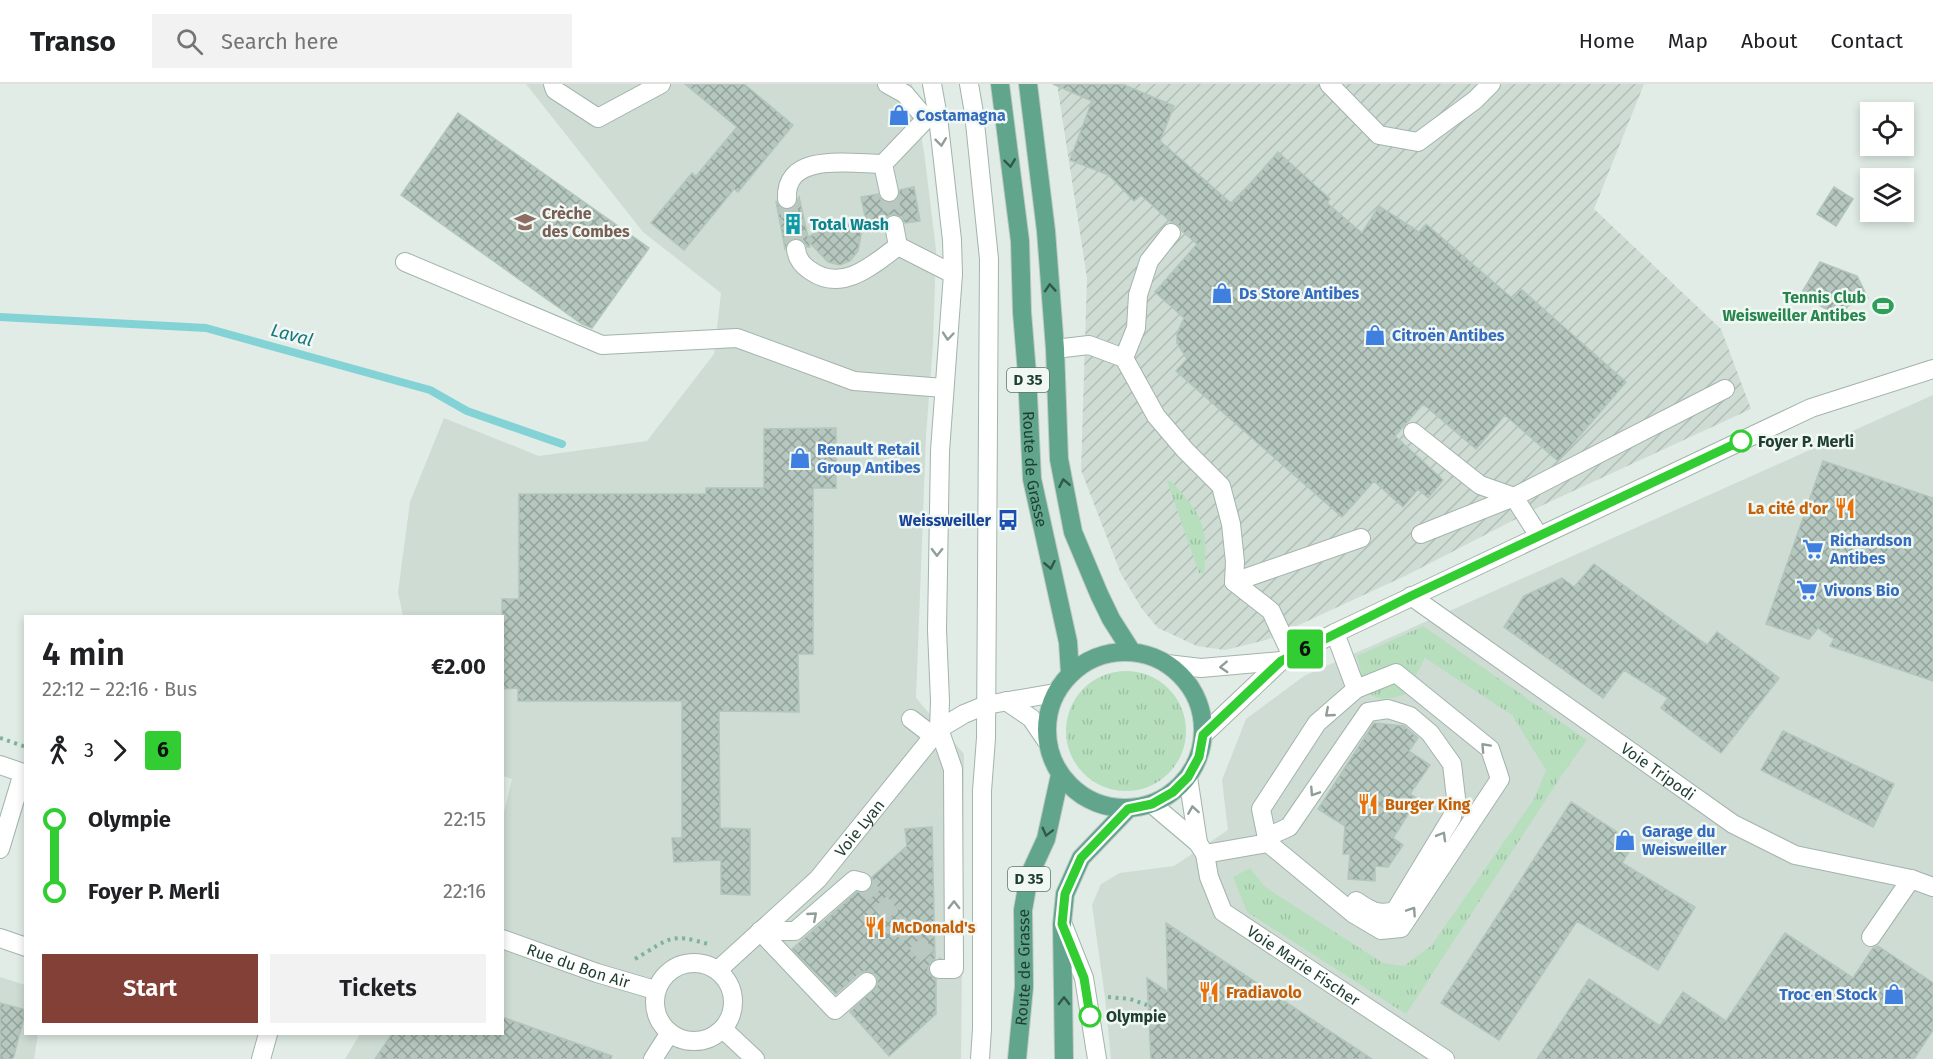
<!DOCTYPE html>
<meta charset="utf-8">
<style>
:root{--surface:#fff;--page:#f2f2f2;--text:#202124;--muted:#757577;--line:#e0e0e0;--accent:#834036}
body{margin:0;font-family:"Fira Sans",sans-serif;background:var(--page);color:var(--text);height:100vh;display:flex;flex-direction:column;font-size:22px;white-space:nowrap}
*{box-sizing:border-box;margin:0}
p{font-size:20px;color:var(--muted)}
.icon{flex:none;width:33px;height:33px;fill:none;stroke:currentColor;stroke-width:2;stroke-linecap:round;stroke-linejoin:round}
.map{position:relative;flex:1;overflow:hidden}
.details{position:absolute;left:24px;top:531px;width:480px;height:420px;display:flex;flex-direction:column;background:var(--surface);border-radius:0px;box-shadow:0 3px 9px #0003}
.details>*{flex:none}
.badge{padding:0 12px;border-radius:4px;font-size:21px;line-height:39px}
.tools{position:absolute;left:1860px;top:18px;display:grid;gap:12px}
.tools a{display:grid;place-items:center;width:54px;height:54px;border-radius:0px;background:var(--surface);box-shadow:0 3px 9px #0003;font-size:30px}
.map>.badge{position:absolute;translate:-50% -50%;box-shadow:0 0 0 3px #fff}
.legs{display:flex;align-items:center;gap:9px;height:66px;padding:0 18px;font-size:20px}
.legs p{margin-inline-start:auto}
.summary{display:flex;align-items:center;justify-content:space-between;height:102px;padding:0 18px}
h1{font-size:33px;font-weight:600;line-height:45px}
.button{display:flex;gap:12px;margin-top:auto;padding:12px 18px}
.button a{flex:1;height:69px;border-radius:0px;background:var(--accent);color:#fff;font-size:24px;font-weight:600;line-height:69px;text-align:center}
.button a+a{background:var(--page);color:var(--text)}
ul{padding:0 18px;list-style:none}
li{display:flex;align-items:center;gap:21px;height:72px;font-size:22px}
li i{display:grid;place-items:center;width:9px;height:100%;margin:0 8px;background:currentColor}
li i::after{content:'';width:15px;height:15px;margin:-8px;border:4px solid;border-radius:50%;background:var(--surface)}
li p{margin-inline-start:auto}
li:first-child i{background:linear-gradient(#0000 50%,currentColor 0)}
li:last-child i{background:linear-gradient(currentColor 50%,#0000 0)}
header{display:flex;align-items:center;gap:36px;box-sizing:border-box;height:84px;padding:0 30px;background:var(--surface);border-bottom:2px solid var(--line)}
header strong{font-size:28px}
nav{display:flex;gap:33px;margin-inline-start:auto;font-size:21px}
.search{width:420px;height:54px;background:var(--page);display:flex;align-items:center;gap:15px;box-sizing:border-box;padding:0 21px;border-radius:0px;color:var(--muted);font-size:22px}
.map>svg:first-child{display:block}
.built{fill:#cedcd4}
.industrial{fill:url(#industrial-furrows)}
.grass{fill:url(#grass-tufts)}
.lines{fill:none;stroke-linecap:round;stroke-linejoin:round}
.stream{stroke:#83d2d6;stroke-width:8}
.building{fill:url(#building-cross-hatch);stroke:#b2c6bc;stroke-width:1.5}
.minor-tunnel{stroke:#b9c9c1;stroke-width:18;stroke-dasharray:18 9;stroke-linecap:butt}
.minor-casing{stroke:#a2b4ac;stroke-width:20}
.major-casing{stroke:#c0c9c6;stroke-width:20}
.path{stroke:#7eb29c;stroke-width:4;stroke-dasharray:3 4.5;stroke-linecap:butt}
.minor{stroke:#fff;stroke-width:18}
.major{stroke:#61a58d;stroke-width:18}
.oneway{stroke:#8f9e98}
.oneway2{stroke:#305849}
.line-1-casing{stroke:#fff;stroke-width:14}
.line-1{stroke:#32cd32;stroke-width:9}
.stop-1-dot{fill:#fff;stroke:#32cd32;stroke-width:3}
.labels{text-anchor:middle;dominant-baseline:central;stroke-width:5;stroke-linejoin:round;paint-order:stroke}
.shield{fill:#f1f8f4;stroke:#5e766c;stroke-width:1.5}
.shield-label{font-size:15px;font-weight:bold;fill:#1f3e32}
.shop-label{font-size:16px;font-weight:bold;fill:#366cbe;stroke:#f1f8f4;text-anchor:start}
.education-label{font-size:16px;font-weight:bold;fill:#785e54;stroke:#f1f8f4;text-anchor:start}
.culture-label{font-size:16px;font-weight:bold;fill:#0d838f;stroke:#f1f8f4;text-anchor:start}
.leisure-label{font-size:16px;font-weight:bold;fill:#27864d;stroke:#f1f8f4;text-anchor:end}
.stop-label{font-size:16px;font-weight:bold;fill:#1f3e32;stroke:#f1f8f4;text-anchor:start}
.street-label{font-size:16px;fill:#1f3e32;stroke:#f1f8f4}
.food-label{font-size:16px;font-weight:bold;fill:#c56008;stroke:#f1f8f4;text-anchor:start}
.transit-label{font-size:16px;font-weight:bold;fill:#164399;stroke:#f1f8f4;text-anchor:end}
.water-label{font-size:18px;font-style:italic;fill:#15777e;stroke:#f1f8f4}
</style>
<header>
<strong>Transo</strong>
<div class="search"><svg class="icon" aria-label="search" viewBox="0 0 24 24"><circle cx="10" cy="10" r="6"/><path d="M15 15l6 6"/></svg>Search here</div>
<nav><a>Home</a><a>Map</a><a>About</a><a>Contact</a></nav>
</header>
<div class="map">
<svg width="1933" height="975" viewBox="0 0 1933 975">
<defs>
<pattern id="industrial-furrows" width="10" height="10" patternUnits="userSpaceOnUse" patternTransform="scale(1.5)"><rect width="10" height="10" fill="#cedcd4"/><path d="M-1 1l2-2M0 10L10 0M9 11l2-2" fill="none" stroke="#b0beb6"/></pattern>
<pattern id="grass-tufts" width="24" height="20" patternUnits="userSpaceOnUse" patternTransform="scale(1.5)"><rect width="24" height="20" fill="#b7dfbe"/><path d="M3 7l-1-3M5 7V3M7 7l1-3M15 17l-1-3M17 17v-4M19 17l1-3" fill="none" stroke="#9dc0a4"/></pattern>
<pattern id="building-cross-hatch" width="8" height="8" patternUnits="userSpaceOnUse" patternTransform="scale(1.5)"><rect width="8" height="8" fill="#b5c7be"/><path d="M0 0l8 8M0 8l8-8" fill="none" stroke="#93a39b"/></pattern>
</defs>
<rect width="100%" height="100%" fill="#e0ece5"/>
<path class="built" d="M526,0H912L924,68L936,166L933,260L926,352L916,614L964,670L961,975H345L360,950H502V736L512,695L503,692L502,532H403L398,508L410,418L444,334L539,372L647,357L714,270L721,209L643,148Z
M1933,311V975H1111L1105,913L1092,821L1101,800L1120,789L1174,782L1228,746L1222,696L1246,635L1304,592Z
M0,893L25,901L26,950H38L34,975H0Z"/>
<path class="industrial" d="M1057,0H1644L1594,125L1721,245L1751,325L1545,420L1407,491L1266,556L1225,566L1197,562L1158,544L1142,525L1121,490L1081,386L1087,194Z"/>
<path class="grass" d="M1167,397H1171C1202,430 1209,444 1204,490L1199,489Z
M1423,542L1587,656L1562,691L1406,930L1247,828L1233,793L1250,784L1265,803L1383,879L1404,882L1431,862L1534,715L1546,686L1512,631L1425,574L1406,610C1390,615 1381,618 1366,608L1357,572Z
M1066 647a60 60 0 1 1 120 0a60 60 0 1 1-120 0Z"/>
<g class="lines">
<path class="stream" d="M0,233L206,244L430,306L467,327L562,360"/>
</g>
<path class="building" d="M685,0H744L793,41L738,108L734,105L684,166L651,139L692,89L696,92L737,43Z
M1053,0H1122L1174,22L1160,57L1232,120L1278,68L1330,115L1327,119L1362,149L1379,122L1419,148L1426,140L1513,215L1521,205L1626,298L1558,377L1505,331L1476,365L1423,320L1395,352L1443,396L1428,414L1418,405L1403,423L1374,397L1342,433L1176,287L1187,275L1177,259V250L1184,234L1155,208L1197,160L1182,147L1178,141L1171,138L1141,111L1134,117L1109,91L1070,76L1092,17Z
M458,29L649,164L592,244L582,240L401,111Z
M914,103L920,137L905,139L902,133L892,130L886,133L883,143L868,146L861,113L878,110L881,116L891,119L897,116L900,106Z
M1834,103L1853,115L1836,142L1817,130Z
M799,113L808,153L832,140H863L858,167L850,177L840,181L828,178L809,158L810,163H807L804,157L799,154L789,156L785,165L776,117L781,124L791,126L796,121Z
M1820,178L1857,192L1868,214L1848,222L1839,233L1801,210Z
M836,344V404H813V570H798L799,628L719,627L720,744L750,745V811L721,810V776L674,778L672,754H682V617H518V604L502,605V515H519V410H706V404H764V345Z
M1823,377L1933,414V597L1830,562L1834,555L1818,544L1809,555L1766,540Z
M1594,480L1707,561L1717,548L1779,594L1721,669L1661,624L1668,614L1624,586L1603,614L1504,543L1524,512L1562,494L1574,503Z
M1374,639L1404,642L1418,654L1409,667L1430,681L1410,710L1418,715L1393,754L1403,761L1388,783L1375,782V797L1348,795L1350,770H1343L1345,742L1318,725Z
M1783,647L1894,700L1873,743L1761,686Z
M1571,718L1617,748L1616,750L1633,761L1622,779L1695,823L1658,886L1577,837L1499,956L1441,919Z
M932,743L935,875L930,879L928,886L930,891L936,895V930L889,972L850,928L877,902L878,895L875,890L865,887L860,889L836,910L792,865L857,808L865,809L870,805L873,800L872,793L907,762L905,745Z
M1166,839L1372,975H1151L1147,894L1168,908Z
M1785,849L1853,894L1873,864L1878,862L1933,899V946L1914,975H1537L1589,895L1660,942L1683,908L1726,937Z
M0,919L26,926L13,975H0Z
M502,933L612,972L611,975H375L392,950H502Z"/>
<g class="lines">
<path class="minor-tunnel" d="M889,108L894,141
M787,115L796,165
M862,798L939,885"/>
<defs>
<g id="minor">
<path d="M553,0L555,6L598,34L661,0"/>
<path d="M887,0L905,10L926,35"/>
<path d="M932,0L938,33L952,156L953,190L940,367L937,546L940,617L939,645L953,685L954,885H939"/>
<path d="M969,0L974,29L989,175L986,654L982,707V945L980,975"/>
<path d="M1329,0L1379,51L1418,58L1475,16L1491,0"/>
<path d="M889,108L883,80L926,35L938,33"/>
<path d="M787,115C784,67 853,80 883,80"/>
<path d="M894,141L898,162L953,190"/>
<path d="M796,165C797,175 803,182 811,187C843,209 874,180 898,162"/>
<path d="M405,178L602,261L737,254L854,297L944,304"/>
<path d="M1055,265L1089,261L1124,274L1156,332L1185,366L1221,402L1231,440L1235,478L1234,498L1271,527L1292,572"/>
<path d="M1124,274L1136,244L1138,211L1149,177L1171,149"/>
<path d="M1413,348L1480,401L1514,413"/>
<path d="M1421,450L1514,413"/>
<path d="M1539,452L1514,413L1725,305"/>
<path d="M1234,498L1361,454"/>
<path id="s1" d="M1411,512L1733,740L1795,771L1911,795L1933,803"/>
<path d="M1335,549L1356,605"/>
<path d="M1167,580L1201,584L1281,577"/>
<path d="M1006,617L1031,634L1046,656"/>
<path d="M911,635L933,652"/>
<path d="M1203,651L1281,577L1335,549L1811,324L1933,285"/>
<path d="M0,681L26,690"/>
<path d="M1188,693L1198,759"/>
<path id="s2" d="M1152,720L1198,759L1205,770L1209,793L1223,828L1445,975"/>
<path d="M1267,753L1289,743L1368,628L1388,625L1410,632L1430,649L1452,680L1456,714L1452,733L1395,827C1378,832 1369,826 1356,817"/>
<path d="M0,765L23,689"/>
<path d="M1205,770L1268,759L1354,830L1381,846L1401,844L1500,695L1490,665L1396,589L1356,605L1317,639L1261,725L1268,759"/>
<path d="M1063,841L1084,894L1097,975"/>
<path d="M760,847L835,926L867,898"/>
<path d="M760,847H795L854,796L862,798"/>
<path d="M1871,853L1911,795"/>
<path d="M0,854L26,863"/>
<path id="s3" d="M502,855L597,889L655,906"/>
<circle cx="694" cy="918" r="39"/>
<path id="s4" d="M718,886L818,795L939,645L964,630L986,621L1055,609"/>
<path d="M723,945L755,975"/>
<path d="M261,975L268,950"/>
<path d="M653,975L669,950"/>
</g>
<g id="major">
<path id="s5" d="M1000,0L1020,157L1022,228L1027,290L1032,395L1068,558L1070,589"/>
<path d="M1028,0L1046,147L1055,265L1059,375L1073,448L1099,510L1111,535L1132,568"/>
<circle cx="1125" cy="646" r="78"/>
<path id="s6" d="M1017,975L1024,903L1023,826L1029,792L1046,755L1060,691"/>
<path d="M1064,975L1062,840L1065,810L1081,774L1128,725"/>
</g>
</defs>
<use href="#minor" class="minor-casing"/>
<use href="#major" class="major-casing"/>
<path class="path" d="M0,654L26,663
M635,875C671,854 669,848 711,861
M1108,913L1130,915L1147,921"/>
<use href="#minor" class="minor"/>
<use href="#major" class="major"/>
</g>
<defs><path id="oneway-chevron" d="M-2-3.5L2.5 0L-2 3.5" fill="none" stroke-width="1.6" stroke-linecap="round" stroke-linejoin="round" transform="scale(1.5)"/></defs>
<g class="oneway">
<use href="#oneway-chevron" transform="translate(941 58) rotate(83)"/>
<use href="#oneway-chevron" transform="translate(948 252) rotate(95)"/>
<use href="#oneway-chevron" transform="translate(937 468) rotate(91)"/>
<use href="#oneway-chevron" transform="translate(1224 583) rotate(177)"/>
<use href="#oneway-chevron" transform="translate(1329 629) rotate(139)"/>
<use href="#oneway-chevron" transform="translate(1485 663) rotate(-133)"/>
<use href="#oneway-chevron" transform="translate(1314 708) rotate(123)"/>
<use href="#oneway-chevron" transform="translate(1193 726) rotate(-99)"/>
<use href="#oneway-chevron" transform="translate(1442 752) rotate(-60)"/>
<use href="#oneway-chevron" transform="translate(954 821) rotate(-90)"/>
<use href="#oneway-chevron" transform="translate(1412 827) rotate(-56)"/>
<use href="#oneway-chevron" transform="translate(813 832) rotate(-41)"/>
</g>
<g class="oneway2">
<use href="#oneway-chevron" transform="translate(1010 79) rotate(83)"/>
<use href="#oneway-chevron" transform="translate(1050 204) rotate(-94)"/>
<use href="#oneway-chevron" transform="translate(1064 399) rotate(-101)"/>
<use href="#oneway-chevron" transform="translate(1050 481) rotate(79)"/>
<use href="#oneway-chevron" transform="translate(1047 748) rotate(104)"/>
<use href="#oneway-chevron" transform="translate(1064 917) rotate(-90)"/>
</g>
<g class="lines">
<defs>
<path id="line-1" d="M1090,932L1084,894L1062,840L1065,810L1081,774L1128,725L1152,720L1173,708L1188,693L1199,673L1203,651L1281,577L1411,512L1741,357"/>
</defs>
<use href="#line-1" class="line-1-casing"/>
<use href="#line-1" class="line-1"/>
</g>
<defs>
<symbol id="shop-bare" viewBox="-9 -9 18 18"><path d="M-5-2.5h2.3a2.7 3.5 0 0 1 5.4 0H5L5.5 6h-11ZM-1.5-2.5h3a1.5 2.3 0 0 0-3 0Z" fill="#3f7fe0" stroke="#f1f8f4" stroke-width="2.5" paint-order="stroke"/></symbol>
<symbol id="school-bare" viewBox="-9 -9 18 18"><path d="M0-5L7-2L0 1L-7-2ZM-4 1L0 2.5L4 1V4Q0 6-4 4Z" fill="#8d6e63" stroke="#f1f8f4" stroke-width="2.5" paint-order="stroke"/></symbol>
<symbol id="building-bare" viewBox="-9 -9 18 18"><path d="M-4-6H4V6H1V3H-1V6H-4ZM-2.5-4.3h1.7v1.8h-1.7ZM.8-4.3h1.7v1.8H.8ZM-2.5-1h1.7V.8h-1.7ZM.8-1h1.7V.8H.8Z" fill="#0f9aa8" stroke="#f1f8f4" stroke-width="2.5" paint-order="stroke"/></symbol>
<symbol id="stadium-bare" viewBox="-9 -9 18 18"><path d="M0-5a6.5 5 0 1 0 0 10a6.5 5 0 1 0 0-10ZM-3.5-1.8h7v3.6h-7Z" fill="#2e9e5b" stroke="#f1f8f4" stroke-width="2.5" paint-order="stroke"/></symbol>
<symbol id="restaurant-bare" viewBox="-9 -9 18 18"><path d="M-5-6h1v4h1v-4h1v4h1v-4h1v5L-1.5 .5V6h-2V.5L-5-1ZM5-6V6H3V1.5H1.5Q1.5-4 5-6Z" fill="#e8710a" stroke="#f1f8f4" stroke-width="2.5" paint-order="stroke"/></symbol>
<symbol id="bus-bare" viewBox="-9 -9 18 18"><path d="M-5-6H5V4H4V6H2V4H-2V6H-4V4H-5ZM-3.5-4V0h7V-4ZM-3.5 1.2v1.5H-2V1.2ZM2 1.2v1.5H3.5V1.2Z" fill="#1a4fb4" stroke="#f1f8f4" stroke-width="2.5" paint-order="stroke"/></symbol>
<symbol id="supermarket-bare" viewBox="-9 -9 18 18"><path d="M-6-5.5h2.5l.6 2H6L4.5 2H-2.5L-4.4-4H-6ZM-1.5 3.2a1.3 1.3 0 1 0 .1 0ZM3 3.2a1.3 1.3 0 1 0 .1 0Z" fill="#3f7fe0" stroke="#f1f8f4" stroke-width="2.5" paint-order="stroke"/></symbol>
</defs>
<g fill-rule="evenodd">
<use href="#shop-bare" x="884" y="16" width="30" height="30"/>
<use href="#school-bare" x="510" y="123" width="30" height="30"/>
<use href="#building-bare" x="778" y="125" width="30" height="30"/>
<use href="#shop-bare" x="1207" y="194" width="30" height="30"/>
<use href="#stadium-bare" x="1868" y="207" width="30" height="30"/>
<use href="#shop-bare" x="1360" y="236" width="30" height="30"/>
<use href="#shop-bare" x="785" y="359" width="30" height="30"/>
<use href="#restaurant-bare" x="1830" y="409" width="30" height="30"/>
<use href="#bus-bare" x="993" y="421" width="30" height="30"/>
<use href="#supermarket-bare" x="1798" y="450" width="30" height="30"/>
<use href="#supermarket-bare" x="1792" y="491" width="30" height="30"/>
<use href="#restaurant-bare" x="1353" y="705" width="30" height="30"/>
<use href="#shop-bare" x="1610" y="741" width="30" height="30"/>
<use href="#restaurant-bare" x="860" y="828" width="30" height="30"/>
<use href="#restaurant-bare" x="1194" y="893" width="30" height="30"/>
<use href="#shop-bare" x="1879" y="895" width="30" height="30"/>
</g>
<g class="stop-1-dot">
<circle cx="1741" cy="357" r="10"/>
<circle cx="1090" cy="932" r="10"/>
</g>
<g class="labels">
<g class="shield">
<rect x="1007" y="284" width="42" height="24" rx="4.5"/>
<rect x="1008" y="783" width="42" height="24" rx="4.5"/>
</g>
<g class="shield-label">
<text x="1028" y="296">D 35</text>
<text x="1029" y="795">D 35</text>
</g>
<g class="shop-label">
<text x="916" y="31">Costamagna</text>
<text x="1239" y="209">Ds Store Antibes</text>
<text x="1392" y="251">Citroën Antibes</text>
<text x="817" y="365">Renault Retail<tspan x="817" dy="18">Group Antibes</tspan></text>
<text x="1830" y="456">Richardson<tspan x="1830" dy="18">Antibes</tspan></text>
<text x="1824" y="506">Vivons Bio</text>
<text x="1642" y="747">Garage du<tspan x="1642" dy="18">Weisweiller</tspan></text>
<text x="1877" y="910" text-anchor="end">Troc en Stock</text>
</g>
<g class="education-label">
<text x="542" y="129">Crèche<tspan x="542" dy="18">des Combes</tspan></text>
</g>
<g class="culture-label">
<text x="810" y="140">Total Wash</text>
</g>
<g class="leisure-label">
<text x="1866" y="213">Tennis Club<tspan x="1866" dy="18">Weisweiller Antibes</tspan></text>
</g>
<g class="stop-label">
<text x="1758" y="357">Foyer P. Merli</text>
<text x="1106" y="932">Olympie</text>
</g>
<g class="street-label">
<text stroke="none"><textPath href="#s5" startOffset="387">Route de Grasse</textPath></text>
<text stroke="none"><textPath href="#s1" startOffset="303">Voie Tripodi</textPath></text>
<text stroke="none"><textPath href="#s4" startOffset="201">Voie Lyan</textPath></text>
<text stroke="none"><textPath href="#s3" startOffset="81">Rue du Bon Air</textPath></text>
<text stroke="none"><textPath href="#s2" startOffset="231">Voie Marie Fischer</textPath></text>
<text stroke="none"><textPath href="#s6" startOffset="92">Route de Grasse</textPath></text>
</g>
<g class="food-label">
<text x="1828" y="424" text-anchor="end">La cité d'or</text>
<text x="1385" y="720">Burger King</text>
<text x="892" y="843">McDonald's</text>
<text x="1226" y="908">Fradiavolo</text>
</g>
<g class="transit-label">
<text x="991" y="436">Weissweiller</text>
</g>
<g class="water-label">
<text transform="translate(292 251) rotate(15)">Laval</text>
</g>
</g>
</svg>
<div class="tools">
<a><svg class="icon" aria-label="locate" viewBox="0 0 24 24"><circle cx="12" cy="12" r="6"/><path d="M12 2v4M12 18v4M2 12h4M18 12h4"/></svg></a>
<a><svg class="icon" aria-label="layers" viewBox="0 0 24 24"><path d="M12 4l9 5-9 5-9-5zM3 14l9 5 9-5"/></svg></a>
</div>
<b class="badge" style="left:1305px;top:565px;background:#32cd32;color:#111">6</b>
<section class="details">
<div class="summary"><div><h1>4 min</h1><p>22:12 – 22:16 · Bus</p></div><b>€2.00</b></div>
<div class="legs"><svg class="icon" aria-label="walk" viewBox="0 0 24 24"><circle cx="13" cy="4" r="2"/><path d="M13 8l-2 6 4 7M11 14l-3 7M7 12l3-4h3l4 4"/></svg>3<svg class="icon" aria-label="forward" viewBox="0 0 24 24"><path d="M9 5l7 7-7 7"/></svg><b class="badge" style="background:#32cd32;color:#111">6</b></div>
<ul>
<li><i style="color:#32cd32"></i><b>Olympie</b><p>22:15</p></li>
<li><i style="color:#32cd32"></i><b>Foyer P. Merli</b><p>22:16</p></li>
</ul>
<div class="button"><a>Start</a><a>Tickets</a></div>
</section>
</div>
